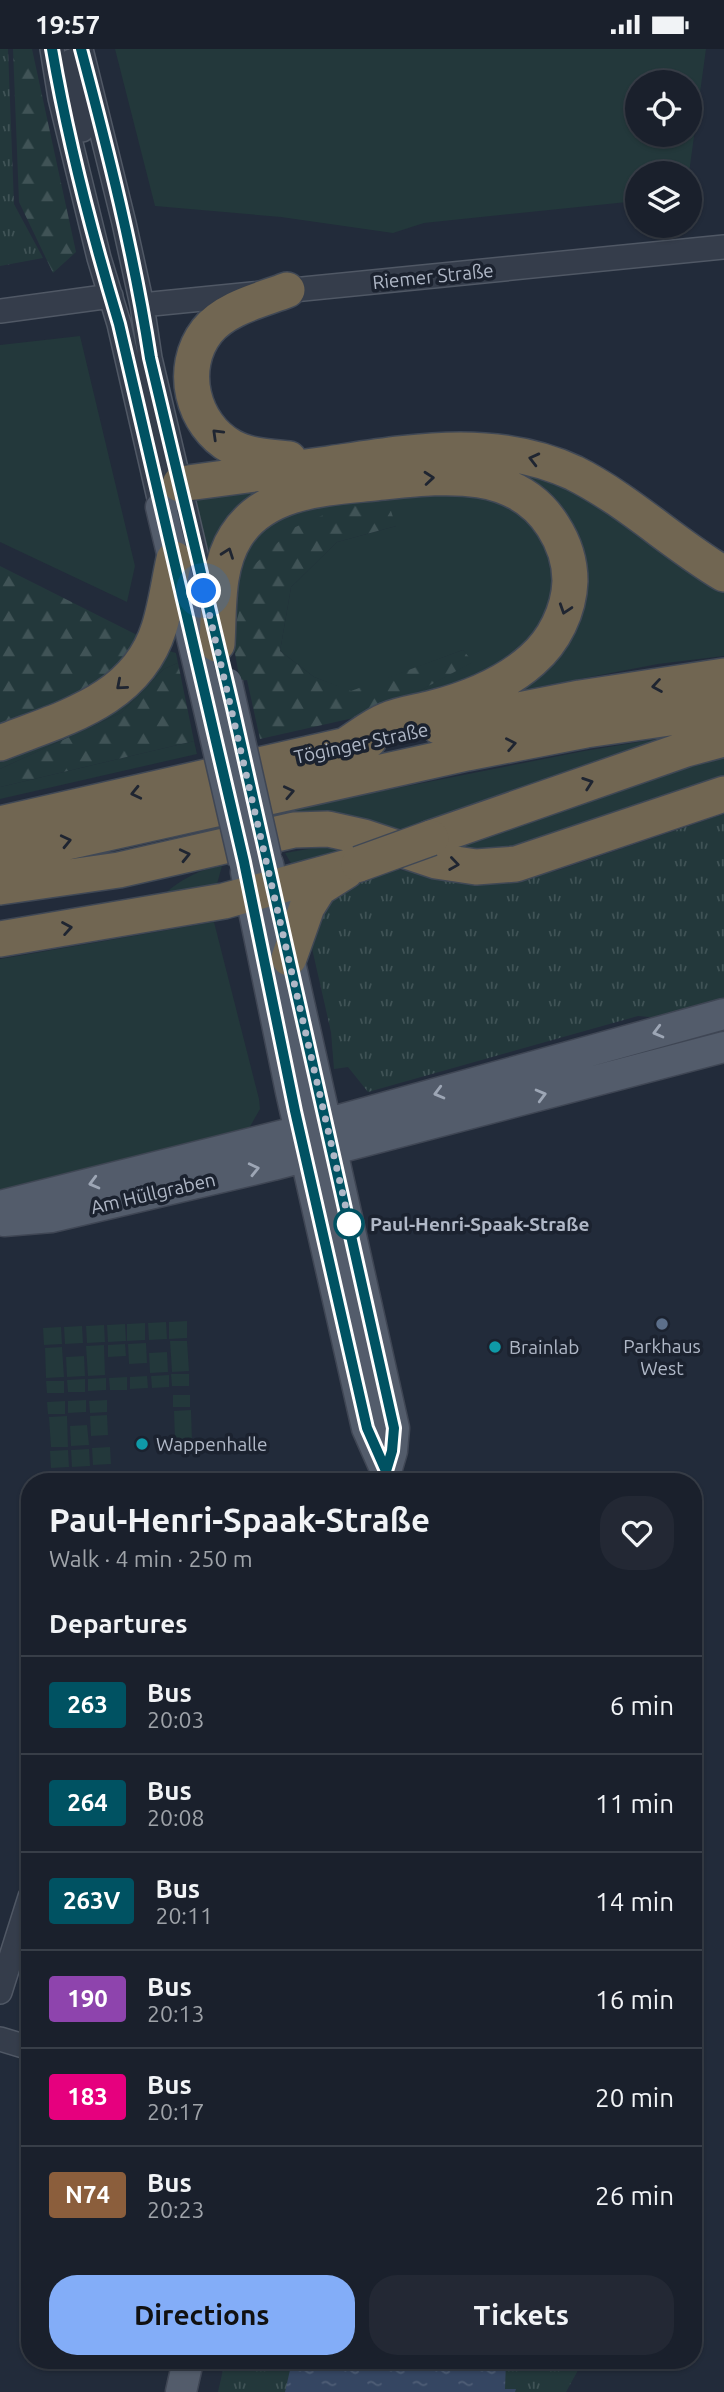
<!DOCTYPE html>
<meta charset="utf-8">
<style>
:root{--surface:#1a202c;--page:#232834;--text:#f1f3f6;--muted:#9fa3a9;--line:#383e48;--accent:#83adf8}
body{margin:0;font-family:Ubuntu,sans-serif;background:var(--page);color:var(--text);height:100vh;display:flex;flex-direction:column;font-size:26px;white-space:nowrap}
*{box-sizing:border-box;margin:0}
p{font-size:23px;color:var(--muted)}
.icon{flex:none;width:38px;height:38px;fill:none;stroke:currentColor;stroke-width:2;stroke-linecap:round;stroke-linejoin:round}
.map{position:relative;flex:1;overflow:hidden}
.details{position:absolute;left:21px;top:1424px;width:681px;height:896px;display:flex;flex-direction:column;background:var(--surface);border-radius:28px;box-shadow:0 2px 5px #0004,0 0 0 2px var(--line)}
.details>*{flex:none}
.badge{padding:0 14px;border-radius:5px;font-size:24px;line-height:46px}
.controls{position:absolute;left:625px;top:21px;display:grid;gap:14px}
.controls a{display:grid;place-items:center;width:77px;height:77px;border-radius:50%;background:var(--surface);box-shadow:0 2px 5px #0004,0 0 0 2px var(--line);font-size:35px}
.you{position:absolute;width:35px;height:35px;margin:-18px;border:5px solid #fff;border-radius:50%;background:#1a73e8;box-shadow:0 0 0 10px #1a73e833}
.map>.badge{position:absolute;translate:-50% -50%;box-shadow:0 0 0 4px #fff}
h2{padding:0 28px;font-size:26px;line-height:63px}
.round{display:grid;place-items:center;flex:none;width:74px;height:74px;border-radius:28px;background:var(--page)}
.summary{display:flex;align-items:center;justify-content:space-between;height:119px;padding:0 28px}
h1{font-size:33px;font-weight:700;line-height:52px}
.cta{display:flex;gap:14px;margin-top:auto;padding:14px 28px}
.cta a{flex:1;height:80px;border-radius:28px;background:var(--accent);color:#111;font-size:28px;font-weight:700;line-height:80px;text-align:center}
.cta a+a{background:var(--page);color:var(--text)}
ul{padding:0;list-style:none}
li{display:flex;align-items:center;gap:21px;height:98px;padding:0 28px;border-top:2px solid var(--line)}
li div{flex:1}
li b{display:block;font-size:26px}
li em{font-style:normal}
li .badge{min-width:77px;font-weight:700;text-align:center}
.status{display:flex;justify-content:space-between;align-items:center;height:49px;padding:0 35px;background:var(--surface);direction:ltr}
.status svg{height:19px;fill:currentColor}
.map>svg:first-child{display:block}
.green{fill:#23383b;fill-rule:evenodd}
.forest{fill:url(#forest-firs)}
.park{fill:url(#park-tufts)}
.water{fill:url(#water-ripples)}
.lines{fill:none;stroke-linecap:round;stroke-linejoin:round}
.minor-casing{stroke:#505865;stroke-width:26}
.major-casing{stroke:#3f4654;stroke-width:33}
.highway-casing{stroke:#404855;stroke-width:38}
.minor{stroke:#353d4b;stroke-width:23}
.major{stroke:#535c6b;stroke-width:30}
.highway{stroke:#716652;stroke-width:35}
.major-bridge-casing{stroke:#3f4654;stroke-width:33;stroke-linecap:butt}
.highway-bridge-casing{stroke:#404855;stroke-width:38;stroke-linecap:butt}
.major-bridge{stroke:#535c6b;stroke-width:30}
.highway-bridge{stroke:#716652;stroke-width:35}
.oneway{stroke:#1f2531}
.oneway2{stroke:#9da6b5}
.line-casing{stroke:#fff;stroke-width:16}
.line{stroke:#005262;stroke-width:10}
.walk{stroke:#b0b8c7;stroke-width:7;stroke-dasharray:0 12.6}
.stop-dot{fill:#fff;stroke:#005262;stroke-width:3.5}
.service-dot{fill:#5c6f8a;stroke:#1b222f;stroke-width:2.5}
.culture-dot{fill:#0f9aa8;stroke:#1b222f;stroke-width:2.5}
.labels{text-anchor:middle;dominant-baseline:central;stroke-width:7;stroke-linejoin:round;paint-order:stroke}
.street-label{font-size:19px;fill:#b0b8c7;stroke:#1b222f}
.stop-label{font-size:19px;font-weight:bold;fill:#b0b8c7;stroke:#1b222f;text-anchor:start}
.poi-label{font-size:19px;fill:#b0b8c7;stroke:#1b222f;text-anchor:start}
</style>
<div class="status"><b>19:57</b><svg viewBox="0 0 49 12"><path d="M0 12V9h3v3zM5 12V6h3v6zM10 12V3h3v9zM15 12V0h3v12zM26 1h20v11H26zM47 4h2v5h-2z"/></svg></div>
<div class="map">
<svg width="724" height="2343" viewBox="0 0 724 2343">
<defs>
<pattern id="forest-firs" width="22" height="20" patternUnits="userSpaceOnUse" patternTransform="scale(1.75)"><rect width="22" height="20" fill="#23383b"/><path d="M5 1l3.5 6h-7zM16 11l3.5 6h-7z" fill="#405356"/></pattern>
<pattern id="park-tufts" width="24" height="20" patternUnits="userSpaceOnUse" patternTransform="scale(1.75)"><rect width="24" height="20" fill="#23383b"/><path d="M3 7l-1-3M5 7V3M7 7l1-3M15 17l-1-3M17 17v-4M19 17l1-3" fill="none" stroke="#405356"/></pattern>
<pattern id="water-ripples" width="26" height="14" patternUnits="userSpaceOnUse" patternTransform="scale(1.75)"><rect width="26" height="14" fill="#354662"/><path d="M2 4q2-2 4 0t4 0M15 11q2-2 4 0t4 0" fill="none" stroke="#505f77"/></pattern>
</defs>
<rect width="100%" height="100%" fill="#222b3a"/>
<path class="green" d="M115,0H706L689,124H637V152L424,174L393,184L281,168L155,157ZM637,33H690V86H637Z
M80,287L135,517L127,553L0,493V296Z
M438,414L556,429L724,535V607L658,615L507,644L574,579L548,447L301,435L210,534L194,451L208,442Z
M396,442L509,447L558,508L552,575L482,629L380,663L472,613L463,601L351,643L314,628L280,602L291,538L337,493L396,477L353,453L232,588L231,530L250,482L288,458L358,446L374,452Z
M160,599L176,604L178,614L164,620L121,664L0,720V704Z
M717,680L387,786L278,774L276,763L584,702Z
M194,692L197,705L0,750V738Z
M724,698V733L521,805L442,798Z
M319,798L362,804L292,816L285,804Z
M222,817L217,835L157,852C175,834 197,820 222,817Z
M214,873L259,1050L260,1060L247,1083L156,1108L0,1141V910Z
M187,1272V1289L169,1290V1273Z
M166,1273L167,1290L149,1291L148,1274Z
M145,1274V1291L127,1292V1275Z
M125,1275L126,1292L108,1293L107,1276Z
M104,1276L105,1293L87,1294L86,1277Z
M82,1277L83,1294L65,1295L64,1278Z
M61,1278L62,1295L44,1296L43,1279Z
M170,1292H187L189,1322L172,1323Z
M146,1294L147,1314L129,1315L128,1295Z
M125,1295L126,1307L108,1308V1296Z
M104,1296L105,1326L88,1327L86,1297Z
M62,1298L64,1328L46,1329L45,1299Z
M167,1303L168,1323L150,1324L149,1304Z
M84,1307L85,1327L67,1328L66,1308Z
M171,1325H189V1337H172Z
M169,1326V1338L152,1339L151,1327Z
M147,1327L148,1339L130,1340V1328Z
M127,1328V1341H110L109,1329Z
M106,1329V1341L88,1342V1330Z
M85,1330V1343H68L67,1331Z
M46,1332H64V1344H47Z
M173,1346H190V1358H173Z
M86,1351V1363L68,1364V1352Z
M107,1351V1363L90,1364L89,1352Z
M65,1352V1365H48L47,1353Z
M191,1361L192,1392H175L174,1362Z
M107,1366L108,1386L91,1387L90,1367Z
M67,1367L68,1398H51L49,1368Z
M87,1376L89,1396L71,1397L70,1377Z
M110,1398L111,1415L93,1416L92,1399Z
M89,1400L90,1417L72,1418L71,1401Z
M68,1401L69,1418L51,1419L50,1402Z"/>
<path class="forest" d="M13,0H32L76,203L53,224L19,153Z
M354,453L391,462L396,477L337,493L291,538L280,602L314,628L351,642L463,601L473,613L380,663L260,690L247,631L240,632L232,588L252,518L293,479Z
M0,517L145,590L92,640L0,677Z
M178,614L194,692L0,738V720L121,664L164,620Z"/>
<path class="park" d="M0,0H8L14,155L43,209L0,217Z
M724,765V954L661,969L638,967L368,1043L348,1018L334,1020L331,983L311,895L330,843L396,820L442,829L497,832L556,822Z
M225,2312H583L566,2343H218Z"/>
<path class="water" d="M292,2312H506L505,2340H516L515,2343H285Z"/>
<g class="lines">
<defs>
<path id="minor" d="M52,0L60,49L99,209L119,275L161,458
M81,0L124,174L142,256L150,309L210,565
M71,12L82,81
M142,256L724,198
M0,262L111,247
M0,1943L30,1848
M0,1990L30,1999"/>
<path id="major" d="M180,435L161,458L204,639
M268,815L394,1379L392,1402L383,1433
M246,823L291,1043L367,1379L386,1422
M0,1157L300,1082L724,965
M4,1172L52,1168L273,1116L724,998
M181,2343L188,2312"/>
<path id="highway" d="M287,241C261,251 225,259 207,282C178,319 192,376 232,398C248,407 270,408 289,410
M180,435C229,428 279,422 328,415C410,403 495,387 574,424C628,451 672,494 724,525
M217,595C219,560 216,518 236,487C265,441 326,439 374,434C437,428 514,415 553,477C564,494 570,513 570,532C569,562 554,592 532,611C504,636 468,650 433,659C418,663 401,665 387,671C372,677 359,688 346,696
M438,677L580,649L724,627
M0,694C63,669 136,652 159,579C166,557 169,533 174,510
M0,775L369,691
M431,789L686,700L724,690
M0,808L467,704L586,681L724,661
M0,838L119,821L294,781L328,780L364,788L436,812L476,818L516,815L724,745
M0,890L224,852L359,815
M289,909L307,858L319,839L346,822"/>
</defs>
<use href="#minor" class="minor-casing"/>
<use href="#major" class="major-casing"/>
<use href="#highway" class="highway-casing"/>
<use href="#minor" class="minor"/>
<use href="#major" class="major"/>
<use href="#highway" class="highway"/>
<defs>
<path id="major-bridge" d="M227,634L266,808
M204,639L244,813"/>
<path id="highway-bridge" d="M359,815L431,789"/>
</defs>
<use href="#major-bridge" class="major-bridge-casing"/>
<use href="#highway-bridge" class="highway-bridge-casing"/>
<use href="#major-bridge" class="major-bridge"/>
<use href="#highway-bridge" class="highway-bridge"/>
</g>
<defs><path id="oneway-chevron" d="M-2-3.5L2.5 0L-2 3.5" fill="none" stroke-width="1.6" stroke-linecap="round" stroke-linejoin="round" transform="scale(1.75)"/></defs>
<g class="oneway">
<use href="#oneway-chevron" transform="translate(217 385) rotate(-136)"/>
<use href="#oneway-chevron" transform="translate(534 410) rotate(-166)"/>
<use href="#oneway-chevron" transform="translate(429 429) rotate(-5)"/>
<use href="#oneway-chevron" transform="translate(228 504) rotate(-70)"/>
<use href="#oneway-chevron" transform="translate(565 560) rotate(108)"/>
<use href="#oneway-chevron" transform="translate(121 636) rotate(139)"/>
<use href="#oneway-chevron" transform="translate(657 637) rotate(171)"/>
<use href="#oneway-chevron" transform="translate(511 695) rotate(-11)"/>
<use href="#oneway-chevron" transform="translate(588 734) rotate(-19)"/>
<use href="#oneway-chevron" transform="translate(289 743) rotate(-12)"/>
<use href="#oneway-chevron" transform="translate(136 744) rotate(167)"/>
<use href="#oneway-chevron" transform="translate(66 792) rotate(-13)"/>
<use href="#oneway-chevron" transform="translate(185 806) rotate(-13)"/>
<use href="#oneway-chevron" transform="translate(454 815) rotate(8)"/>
<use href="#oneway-chevron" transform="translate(67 879) rotate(-10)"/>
</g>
<g class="oneway2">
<use href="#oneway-chevron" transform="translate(658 983) rotate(165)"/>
<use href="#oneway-chevron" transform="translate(439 1044) rotate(165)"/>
<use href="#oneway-chevron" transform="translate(541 1046) rotate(-15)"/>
<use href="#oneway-chevron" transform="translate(254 1120) rotate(-13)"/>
<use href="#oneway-chevron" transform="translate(94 1134) rotate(165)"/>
</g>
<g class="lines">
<defs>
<path id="line" d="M52,0C68,93 92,185 119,275L244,813L295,1062L367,1379L386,1422L392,1402L394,1379L233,659L150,309C134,205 108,102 81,0"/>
</defs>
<use href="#line" class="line-casing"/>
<use href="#line" class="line"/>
<path class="walk" d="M204,542L351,1181L349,1175"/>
</g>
<circle class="stop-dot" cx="349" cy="1175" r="14"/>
<circle class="service-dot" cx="662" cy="1275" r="7"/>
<g class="culture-dot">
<circle cx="495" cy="1298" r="7"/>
<circle cx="142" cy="1395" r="7"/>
</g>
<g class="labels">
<g class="street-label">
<text transform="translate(433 227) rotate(-6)">Riemer Straße</text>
<text transform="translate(361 694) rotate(-12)">Töginger Straße</text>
<text transform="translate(153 1144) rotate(-13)">Am Hüllgraben</text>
</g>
<g class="stop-label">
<text x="370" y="1175">Paul-Henri-Spaak-Straße</text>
</g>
<g class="poi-label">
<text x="662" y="1297" text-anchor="middle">Parkhaus<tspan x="662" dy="22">West</tspan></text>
<text x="509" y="1298">Brainlab</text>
<text x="156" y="1395">Wappenhalle</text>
</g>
</g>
</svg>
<div class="controls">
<a><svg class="icon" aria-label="locate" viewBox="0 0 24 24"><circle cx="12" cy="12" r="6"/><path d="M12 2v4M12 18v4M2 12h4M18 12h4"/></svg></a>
<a><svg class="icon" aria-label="layers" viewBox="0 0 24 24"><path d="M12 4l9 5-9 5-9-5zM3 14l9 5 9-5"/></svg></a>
</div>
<div class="you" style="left:204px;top:542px"></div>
<section class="details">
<div class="summary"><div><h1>Paul-Henri-Spaak-Straße</h1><p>Walk · 4 min · 250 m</p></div><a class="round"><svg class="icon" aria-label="heart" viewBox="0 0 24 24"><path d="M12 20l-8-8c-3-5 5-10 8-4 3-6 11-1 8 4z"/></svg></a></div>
<h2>Departures</h2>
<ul>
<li><span class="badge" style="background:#005262;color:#fff">263</span><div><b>Bus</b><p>20:03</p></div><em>6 min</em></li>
<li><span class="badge" style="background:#005262;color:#fff">264</span><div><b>Bus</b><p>20:08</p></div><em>11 min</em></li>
<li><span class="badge" style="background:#005262;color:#fff">263V</span><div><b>Bus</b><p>20:11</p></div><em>14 min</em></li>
<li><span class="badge" style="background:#8e44ad;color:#fff">190</span><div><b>Bus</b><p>20:13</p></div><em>16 min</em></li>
<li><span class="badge" style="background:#e6007e;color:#fff">183</span><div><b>Bus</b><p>20:17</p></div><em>20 min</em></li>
<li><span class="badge" style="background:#8b5e3c;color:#fff">N74</span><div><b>Bus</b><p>20:23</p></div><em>26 min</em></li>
</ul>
<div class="cta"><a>Directions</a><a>Tickets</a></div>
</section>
</div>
